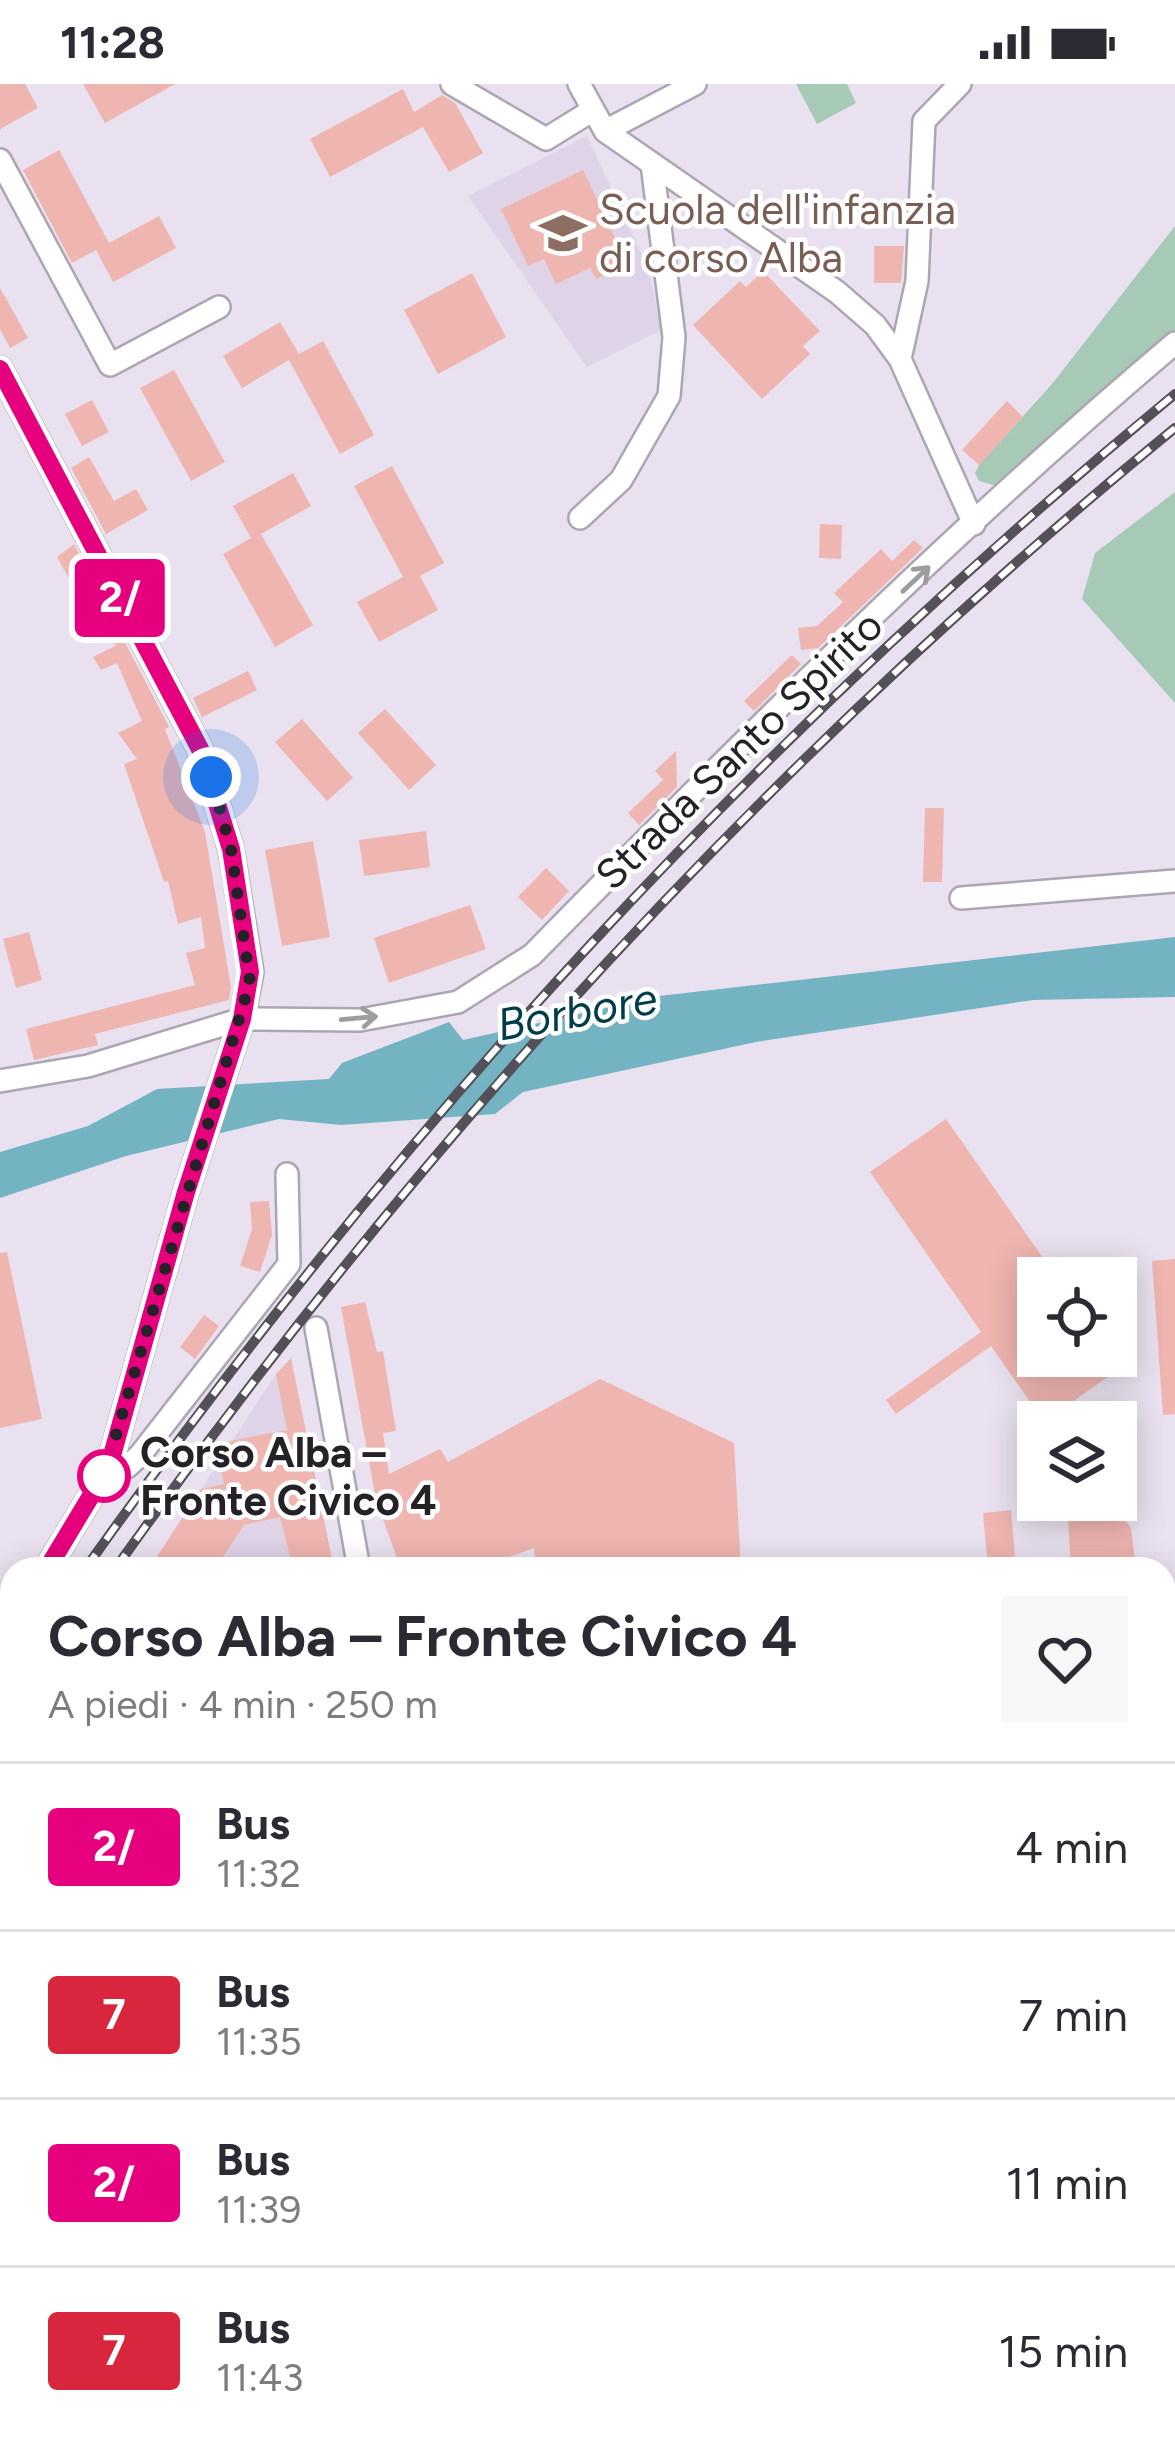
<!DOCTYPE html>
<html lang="it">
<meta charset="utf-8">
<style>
:root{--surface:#fff;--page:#f7f7f7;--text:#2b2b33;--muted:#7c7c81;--line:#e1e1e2}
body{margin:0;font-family:Figtree,sans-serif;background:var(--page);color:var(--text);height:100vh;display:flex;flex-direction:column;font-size:45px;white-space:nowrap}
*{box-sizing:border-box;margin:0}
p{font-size:39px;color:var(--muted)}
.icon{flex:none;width:66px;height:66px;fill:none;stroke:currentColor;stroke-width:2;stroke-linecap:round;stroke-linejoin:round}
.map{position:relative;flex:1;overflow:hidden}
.drawer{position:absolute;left:0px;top:1473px;width:1176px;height:903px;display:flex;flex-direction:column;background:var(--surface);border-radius:36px 36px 0 0;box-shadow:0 6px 30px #0003}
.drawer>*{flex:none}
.badge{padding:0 24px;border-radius:9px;font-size:42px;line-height:78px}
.controls{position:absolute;left:1017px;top:1173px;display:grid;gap:24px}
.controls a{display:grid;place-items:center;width:120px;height:120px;border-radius:0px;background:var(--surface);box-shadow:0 6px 30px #0003;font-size:60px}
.you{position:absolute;width:60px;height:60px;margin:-30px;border:9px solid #fff;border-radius:50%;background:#1a73e8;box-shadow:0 0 0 18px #1a73e833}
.map>.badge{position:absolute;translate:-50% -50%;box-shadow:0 0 0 6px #fff}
.round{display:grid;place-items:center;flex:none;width:126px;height:126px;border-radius:0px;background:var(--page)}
.overview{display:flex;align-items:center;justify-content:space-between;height:204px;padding:0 48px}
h1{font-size:57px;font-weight:700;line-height:90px}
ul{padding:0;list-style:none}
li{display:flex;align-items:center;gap:36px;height:168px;padding:0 48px;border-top:3px solid var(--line)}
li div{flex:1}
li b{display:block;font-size:45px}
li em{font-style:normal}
li .badge{min-width:132px;font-weight:700;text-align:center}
.status{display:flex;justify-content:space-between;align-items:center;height:84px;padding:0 60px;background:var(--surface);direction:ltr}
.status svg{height:33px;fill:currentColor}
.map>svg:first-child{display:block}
.built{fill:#dfd3e7}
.green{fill:#a7cab7}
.water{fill:#73b3c2}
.building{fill:#efb5b0}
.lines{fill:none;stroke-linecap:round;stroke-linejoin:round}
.minor-casing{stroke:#ada6b2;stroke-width:26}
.tertiary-casing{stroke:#ada6b2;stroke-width:28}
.primary-casing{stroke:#fff;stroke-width:34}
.minor{stroke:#fff;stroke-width:21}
.tertiary{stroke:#fff;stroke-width:24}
.primary{stroke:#e9a496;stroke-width:30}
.rail-casing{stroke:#545057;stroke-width:10}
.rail{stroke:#fff;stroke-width:6;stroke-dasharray:18;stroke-linecap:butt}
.oneway{stroke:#9d9c9e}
.line-casing{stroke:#fff;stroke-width:27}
.line{stroke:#e6007e;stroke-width:18}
.walk{stroke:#252227;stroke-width:12;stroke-dasharray:0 21.6}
.stop-dot{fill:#fff;stroke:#e6007e;stroke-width:6}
.labels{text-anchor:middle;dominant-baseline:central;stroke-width:9;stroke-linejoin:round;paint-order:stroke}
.education-label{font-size:42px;fill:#785e54;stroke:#fff;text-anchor:start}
.street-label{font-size:42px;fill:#252227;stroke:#fff}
.stop-label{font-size:42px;font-weight:bold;fill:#252227;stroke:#fff;text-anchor:start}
.water-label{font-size:45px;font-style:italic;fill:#003d48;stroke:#fff}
</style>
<div class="status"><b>11:28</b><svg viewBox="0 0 49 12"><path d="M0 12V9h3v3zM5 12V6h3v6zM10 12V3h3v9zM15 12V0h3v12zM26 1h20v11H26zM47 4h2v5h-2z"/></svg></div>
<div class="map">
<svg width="1175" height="2375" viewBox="0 0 1175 2375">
<rect width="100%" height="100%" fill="#e9e1ef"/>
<path class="built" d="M587,52L649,186L661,246L587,283L468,112Z
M290,1278L334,1485H149L276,1290Z"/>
<path class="green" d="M796,0H847L856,19L817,40Z
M1175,142V249L997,402L979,397L975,389L979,381L1052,300Z
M1175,408V619L1082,515L1095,469Z"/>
<path class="water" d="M1175,853V913L1033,916L756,958L523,1008L495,1030L341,1041L279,1035L126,1072L0,1114V1068L88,1042L157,1005L329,995L342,979L449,938L463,956L659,912Z"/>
<path class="building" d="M0,0H25L38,24L0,45Z
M83,0H175L105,39Z
M403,5L414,28L442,11L455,19L483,69L449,88L423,43L330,93L310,55Z
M59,66L109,159L159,132L176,164L113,198L96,166L72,179L23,86Z
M583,86L627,180L596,195L590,184L556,200L544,175L528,182L501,125Z
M874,162H904L901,199H874Z
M763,187L820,247L803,262L810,270L762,315L693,241L740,197L746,203Z
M472,189L506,253L438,290L404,226Z
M0,204L28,254L10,264L0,245Z
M280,238L299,270L323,257L374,351L340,370L289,276L242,304L223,272Z
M174,286L225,378L191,397L140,304Z
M92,316L109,348L82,362L65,330Z
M1007,317L1023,333L979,381L962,366Z
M89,373L114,417L136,405L148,426L106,450L71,384Z
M392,382L444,479L420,492L438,526L379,558L357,518L403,493L354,402Z
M293,389L311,422L261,450L313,541L275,563L223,470L251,454L233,422Z
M820,440L842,441L841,475L819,474Z
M914,456L923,464L818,564L801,566L798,544L817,542L843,518L834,509L881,465L892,477Z
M74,460L169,643L165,645L205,748L231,903L229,916L95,950L98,961L34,976L26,945L195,901L186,869L205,864L201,833L178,840L168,797L164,798L124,680L137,675L118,649L142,637L117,579L101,586L93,573L117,561L89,550L82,538L89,530L57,473Z
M792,571L801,580L754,627L744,617Z
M248,587L257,606L202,633L193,614Z
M385,625L436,681L409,706L358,649Z
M302,635L353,694L327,717L275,658Z
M676,667L677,703L639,741L628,729L663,696L655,687Z
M925,724H944L942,798H923Z
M426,747L430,783L364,792L359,756Z
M313,757L330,853L282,862L265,766Z
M546,784L569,807L542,836L518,813Z
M470,821L486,865L389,899L374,854Z
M29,848L42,896L16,904L3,855Z
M946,1035L1057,1194H1038V1272H1112L1120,1284L1044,1338L991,1262L896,1330L886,1316L981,1248L870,1088Z
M269,1117L272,1151L260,1188L240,1182L252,1145L250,1118Z
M7,1168L42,1335L0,1344V1169Z
M1175,1175V1330L1163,1331L1152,1177Z
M365,1218L377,1268L383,1267L396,1347L383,1349L389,1390L440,1365L448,1378L600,1295L734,1359L741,1485H536L534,1464L477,1485H401L376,1416L341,1223Z
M204,1231L219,1242L195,1275L180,1263Z
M291,1274L334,1485H293L280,1433L244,1441L215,1485H149L201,1405L224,1400L219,1375L230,1357L287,1346L276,1290Z
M1067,1416H1090V1426L1116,1425L1131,1444L1136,1485H1071Z
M1011,1426L1016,1485H988L983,1429Z"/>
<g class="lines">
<defs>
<path id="minor" d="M452,0L546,55L593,26
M579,0L605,47L837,208L875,241L900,275L974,440
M605,47L695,0
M0,76L110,281L219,223
M900,275L917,197L924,37L960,0
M580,434L621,396L669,312L674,253L652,80
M961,814L1175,797
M0,997L88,982L242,935L360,936L458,918L532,871C739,660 949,450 1175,259
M316,1244L359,1485
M109,1382L127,1383L140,1371L289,1180L287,1090
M0,1991L12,1999
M1164,2022H1175
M0,2219L12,2226
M247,2364L266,2375
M469,2364L472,2375
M707,2364L710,2375
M1126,2364L1144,2375
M379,2375L392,2364"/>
<path id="tertiary" d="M0,285L200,665L231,765L251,888L242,935L186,1108L109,1382L47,1485
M0,1554L12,1536"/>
<path id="primary" d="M1164,1538H1175
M0,1811L12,1804
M0,1938H12
M41,2375L46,2364"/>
</defs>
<use href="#minor" class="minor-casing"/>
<use href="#tertiary" class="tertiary-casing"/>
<use href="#primary" class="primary-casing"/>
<use href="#minor" class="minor"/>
<use href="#tertiary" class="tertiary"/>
<use href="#primary" class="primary"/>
<defs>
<path id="rail" d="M85,1485C402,1039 752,658 1175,310
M115,1485C419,1058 769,675 1175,344
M0,1612L12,1593
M0,1654L12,1636"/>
</defs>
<use href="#rail" class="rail-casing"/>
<use href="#rail" class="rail"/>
</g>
<defs><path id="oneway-shaft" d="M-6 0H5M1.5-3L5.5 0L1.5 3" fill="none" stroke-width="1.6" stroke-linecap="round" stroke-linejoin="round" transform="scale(3)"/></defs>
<g class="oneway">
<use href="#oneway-shaft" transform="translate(916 495) rotate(-43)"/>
<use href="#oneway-shaft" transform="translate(359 934) rotate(-5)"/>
</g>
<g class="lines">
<defs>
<path id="line" d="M0,285L200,665L231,765L250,888L242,935L186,1108L109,1382L47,1485"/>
</defs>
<use href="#line" class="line-casing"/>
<use href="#line" class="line"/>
<path class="walk" d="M104,1392L250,898L231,765L211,693"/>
</g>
<defs>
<symbol id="school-bare" viewBox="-9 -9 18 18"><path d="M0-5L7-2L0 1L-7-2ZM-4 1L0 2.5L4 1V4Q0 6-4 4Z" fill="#8d6e63" stroke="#fff" stroke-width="2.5" paint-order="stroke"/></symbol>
</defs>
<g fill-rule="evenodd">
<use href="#school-bare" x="530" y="116" width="66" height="66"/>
</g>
<circle class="stop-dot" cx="104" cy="1392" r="24"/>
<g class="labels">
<g class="education-label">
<text x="599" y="125">Scuola dell'infanzia<tspan x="599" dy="48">di corso Alba</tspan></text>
</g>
<g class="street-label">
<text transform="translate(739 666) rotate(-44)">Strada Santo Spirito</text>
</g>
<g class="stop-label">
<text x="140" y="1368">Corso Alba –<tspan x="140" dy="48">Fronte Civico 4</tspan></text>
</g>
<g class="water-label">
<text transform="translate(577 927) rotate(-10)">Borbore</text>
</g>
</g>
</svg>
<div class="controls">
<a><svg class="icon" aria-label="locate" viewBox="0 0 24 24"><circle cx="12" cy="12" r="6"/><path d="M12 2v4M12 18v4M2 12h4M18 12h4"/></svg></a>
<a><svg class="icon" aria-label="layers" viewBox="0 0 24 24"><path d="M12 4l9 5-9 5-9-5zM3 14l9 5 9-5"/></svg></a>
</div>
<div class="you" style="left:211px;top:693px"></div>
<b class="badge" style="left:120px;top:514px;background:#e6007e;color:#fff">2/</b>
<section class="drawer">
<div class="overview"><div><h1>Corso Alba – Fronte Civico 4</h1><p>A piedi · 4 min · 250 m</p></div><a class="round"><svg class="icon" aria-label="heart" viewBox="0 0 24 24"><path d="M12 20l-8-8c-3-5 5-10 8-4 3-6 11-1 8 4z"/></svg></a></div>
<ul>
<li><span class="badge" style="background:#e6007e;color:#fff">2/</span><div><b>Bus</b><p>11:32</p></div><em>4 min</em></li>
<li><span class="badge" style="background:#d7263d;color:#fff">7</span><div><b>Bus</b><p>11:35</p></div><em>7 min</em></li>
<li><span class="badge" style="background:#e6007e;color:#fff">2/</span><div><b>Bus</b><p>11:39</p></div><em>11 min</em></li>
<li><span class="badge" style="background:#d7263d;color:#fff">7</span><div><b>Bus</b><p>11:43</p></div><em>15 min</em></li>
</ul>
</section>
</div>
